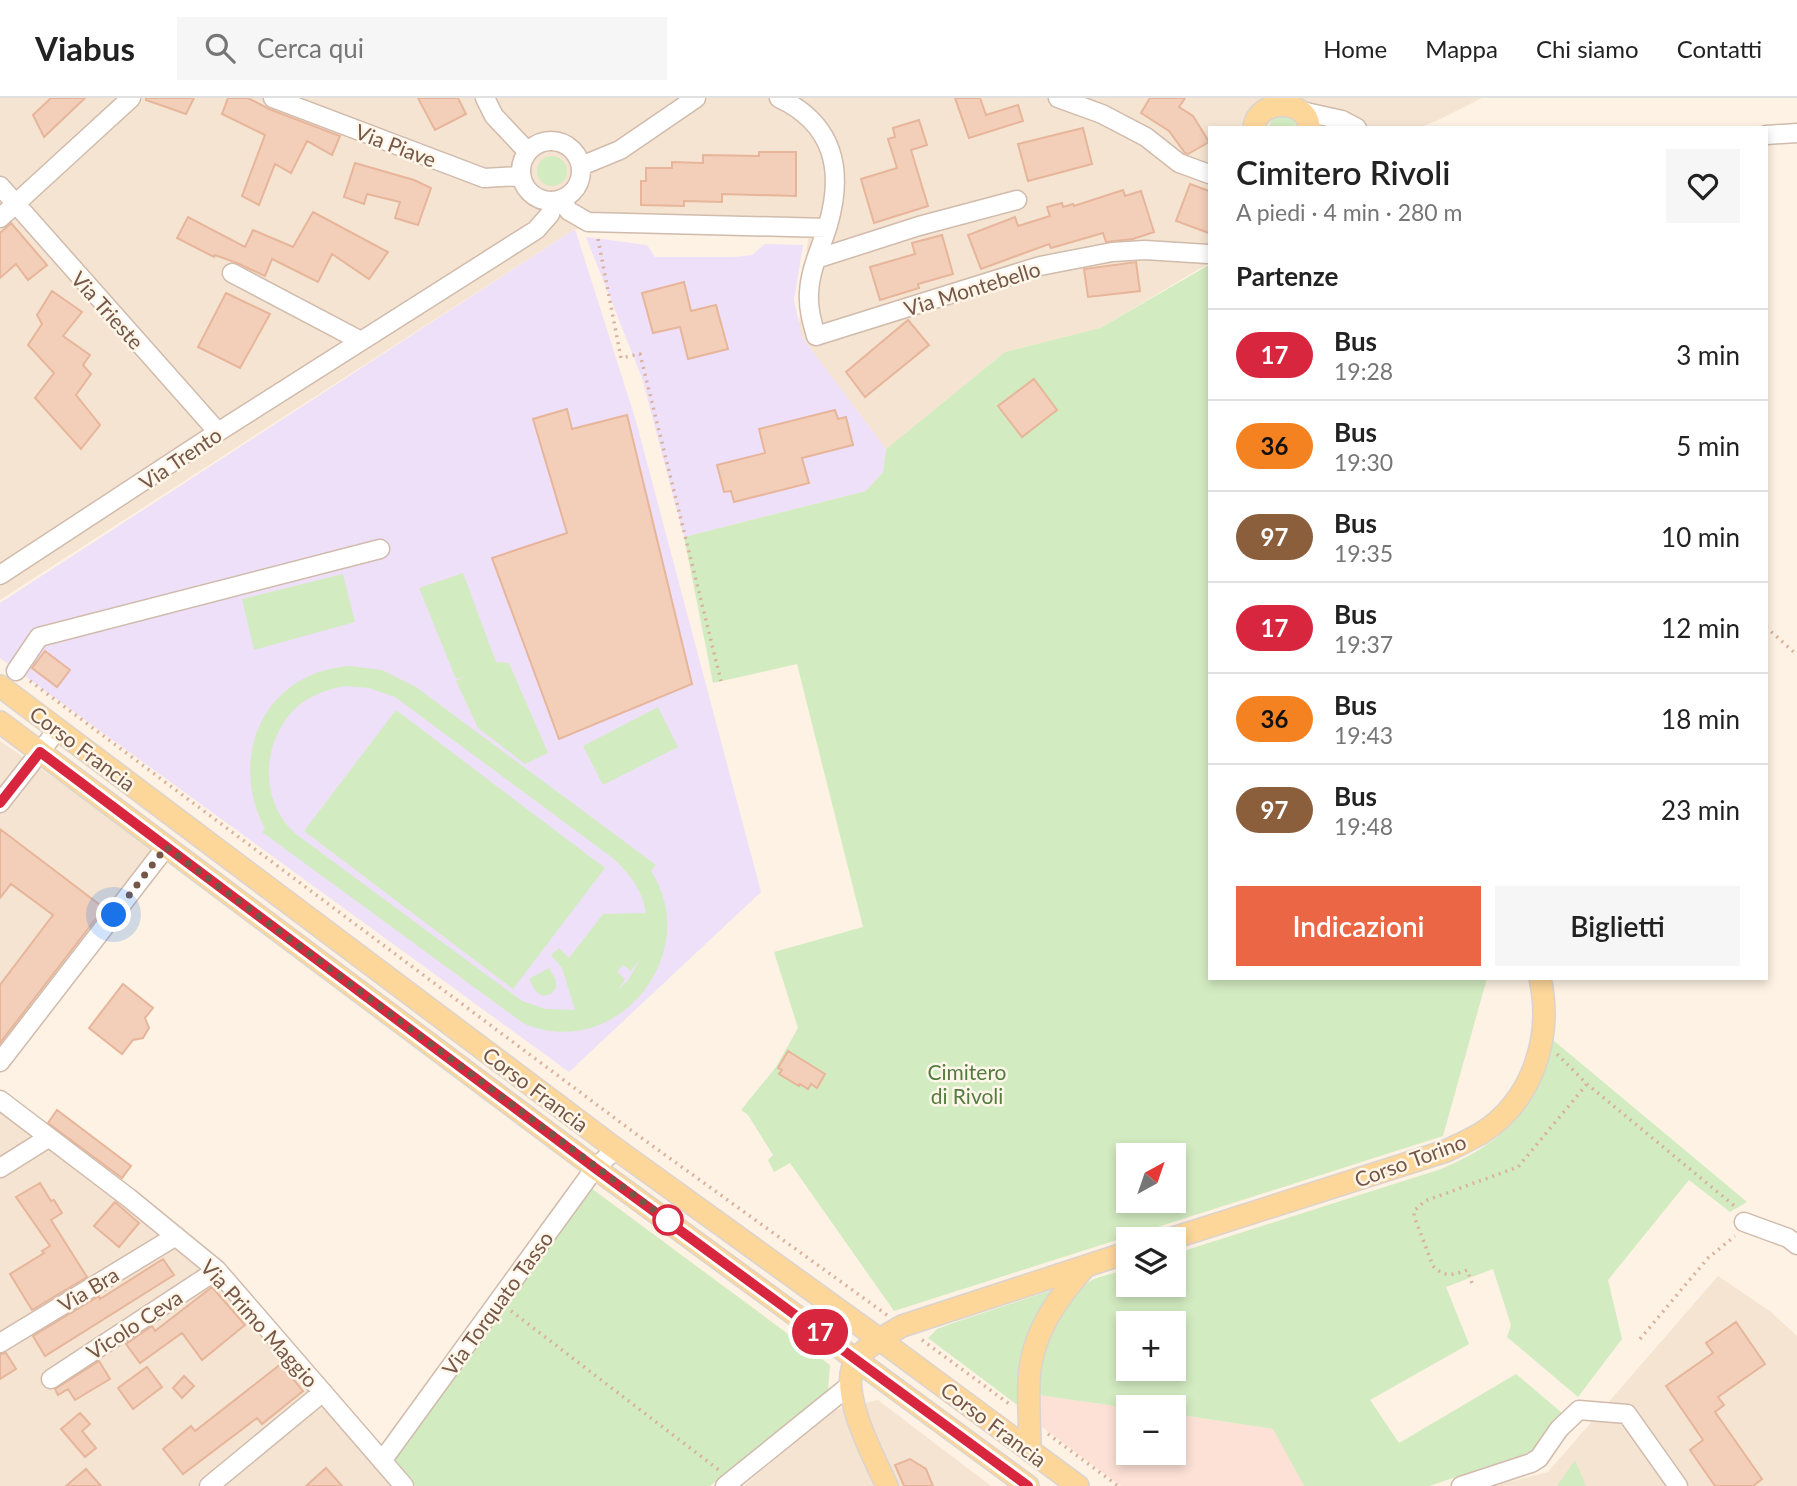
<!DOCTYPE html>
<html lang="it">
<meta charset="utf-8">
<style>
:root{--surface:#fff;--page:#f6f6f6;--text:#222;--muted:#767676;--line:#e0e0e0;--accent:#ea6645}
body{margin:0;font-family:Lato,sans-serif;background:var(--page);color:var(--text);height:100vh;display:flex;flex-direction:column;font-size:26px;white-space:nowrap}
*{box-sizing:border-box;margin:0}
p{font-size:23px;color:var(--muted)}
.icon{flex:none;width:38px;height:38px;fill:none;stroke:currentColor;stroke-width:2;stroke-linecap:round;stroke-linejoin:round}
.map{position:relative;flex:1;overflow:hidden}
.details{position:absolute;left:1208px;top:28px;width:560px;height:854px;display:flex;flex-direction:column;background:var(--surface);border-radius:0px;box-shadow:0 4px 10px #0003}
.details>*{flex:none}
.badge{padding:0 14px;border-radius:23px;font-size:24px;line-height:46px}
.needle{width:46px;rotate:40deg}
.controls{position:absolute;left:1116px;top:1045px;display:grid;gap:14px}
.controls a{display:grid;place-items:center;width:70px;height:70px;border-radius:0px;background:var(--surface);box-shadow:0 4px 10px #0003;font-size:35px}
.you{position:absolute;width:35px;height:35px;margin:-18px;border:5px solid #fff;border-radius:50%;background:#1a73e8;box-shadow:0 0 0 10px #1a73e833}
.map>.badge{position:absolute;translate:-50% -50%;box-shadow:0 0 0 4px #fff}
h2{padding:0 28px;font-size:26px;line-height:63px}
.round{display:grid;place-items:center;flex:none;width:74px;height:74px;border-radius:0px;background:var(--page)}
.headline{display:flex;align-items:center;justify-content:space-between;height:119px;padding:0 28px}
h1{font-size:33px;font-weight:600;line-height:52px}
.cta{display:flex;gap:14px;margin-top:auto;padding:14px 28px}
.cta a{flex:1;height:80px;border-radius:0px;background:var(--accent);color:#fff;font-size:28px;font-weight:600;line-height:80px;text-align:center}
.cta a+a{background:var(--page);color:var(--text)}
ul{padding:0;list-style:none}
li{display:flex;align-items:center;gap:21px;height:91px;padding:0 28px;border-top:2px solid var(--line)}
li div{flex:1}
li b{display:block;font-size:26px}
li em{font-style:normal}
li .badge{min-width:77px;font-weight:700;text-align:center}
header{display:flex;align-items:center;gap:42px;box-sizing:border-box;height:98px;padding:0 35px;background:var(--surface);border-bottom:2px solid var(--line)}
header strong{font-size:33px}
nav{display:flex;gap:38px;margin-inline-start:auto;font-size:24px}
.search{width:490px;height:63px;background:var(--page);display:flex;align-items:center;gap:18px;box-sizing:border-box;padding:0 24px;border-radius:0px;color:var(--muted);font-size:26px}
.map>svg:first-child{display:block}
.residential{fill:#f5e4d1}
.commercial{fill:#fde1d6}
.education{fill:#efe0f9}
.green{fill:#d3ebc1;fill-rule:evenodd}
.building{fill:#f3cfba;stroke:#e6b59a;stroke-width:2}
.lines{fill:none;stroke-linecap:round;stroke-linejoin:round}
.minor-casing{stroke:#d0bbac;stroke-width:21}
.major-casing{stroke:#dbd3cf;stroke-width:24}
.path{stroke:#d8b29d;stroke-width:3.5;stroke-dasharray:2 5;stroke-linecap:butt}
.minor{stroke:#fff;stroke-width:18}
.major{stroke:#fdd69a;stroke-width:21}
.line-casing{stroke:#fff;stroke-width:16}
.line{stroke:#d7263d;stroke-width:10}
.walk{stroke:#755748;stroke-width:7;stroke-dasharray:0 12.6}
.stop-dot{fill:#fff;stroke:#d7263d;stroke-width:3.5}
.labels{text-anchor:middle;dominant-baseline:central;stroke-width:5;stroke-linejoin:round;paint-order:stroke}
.street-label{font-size:21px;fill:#755748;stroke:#fff6ea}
.park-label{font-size:21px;fill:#537c40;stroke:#fff6ea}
</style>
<header>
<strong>Viabus</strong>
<div class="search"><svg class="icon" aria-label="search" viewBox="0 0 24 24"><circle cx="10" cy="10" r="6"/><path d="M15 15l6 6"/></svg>Cerca qui</div>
<nav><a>Home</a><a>Mappa</a><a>Chi siamo</a><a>Contatti</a></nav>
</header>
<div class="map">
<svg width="1797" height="1388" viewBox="0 0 1797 1388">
<rect width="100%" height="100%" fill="#fdf2e3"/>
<path class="residential" d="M0,0H1482L1434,24L1417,30H1209V165L1100,230L1005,254L886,351L798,234L809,132L575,131L0,502Z
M0,643L162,754L0,964Z
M0,997L206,1174L398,1388H0Z
M1718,1178L1771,1214L1797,1238V1388H1493L1548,1374Z
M878,1302L991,1388H744L830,1313Z"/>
<path class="commercial" d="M1038,1297L1129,1310V1354H1174V1316L1274,1331L1304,1388H1121L1039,1327Z"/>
<path class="education" d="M575,131L636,323L761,794L569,974L0,560V505Z
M586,139L647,147L655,159H735L752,157L765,146L803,147L794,202L802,239L886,351L883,374L866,393L684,439L642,280Z"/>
<path class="green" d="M1282,14L1294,21L1296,30H1269L1273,18Z
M537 73a15 15 0 1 1 30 0a15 15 0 1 1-30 0Z
M1209,167V880H1487L1443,1038L894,1213L790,1065L774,1074L768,1062L773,1057L748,1017L741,1012L776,969L798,930L774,854L863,829L797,566L713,585L684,439L866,393L883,374L886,351L1005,254L1100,230ZM1129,1057H1174V1102H1129Z
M463,475L496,564L509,565L548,655L525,666L478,630L456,583L467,577L456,581L419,490Z
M343,476L355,524L254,552L242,501Z
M349,568L382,572L416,589L656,767L651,773C705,856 615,966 523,925L262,734L265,731C227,658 264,575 349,568ZM344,588L369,590L395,599L610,758C629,774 642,791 646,815L603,816L569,860L559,850L551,857L562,870L575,912L546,911L522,903L296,736C260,705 261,648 292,614C305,599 325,592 344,588ZM641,860L628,882L618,892L625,881L617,874L623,867L631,873Z
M658,609L678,649L603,687L583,648Z
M396,612L605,770L513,891L304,733Z
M549,870L556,882V890L551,896L543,898L536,894L529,881Z
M1553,942L1747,1104L1730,1114L1689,1082L1608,1182L1622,1241L1578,1299L1507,1239L1511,1227L1493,1171L1446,1189L1469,1246L1370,1302L1399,1345L1516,1276L1562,1315L1548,1329L1534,1353L1429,1388H1304L1273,1331L1174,1316V1309L1129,1310L1038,1297C1041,1258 1053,1202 1092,1182C1103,1177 1117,1175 1129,1171V1186H1174V1156L1441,1071C1507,1043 1534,1011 1553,942ZM1129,1225H1174V1270H1129Z
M591,1090L830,1267L828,1293L710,1388H415L392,1362Z
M1061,1189L1024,1312L928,1240L937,1231L950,1226Z
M1575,1362L1586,1388H1557Z"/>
<path class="building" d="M51,0H85L44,39L33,17Z
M146,0H194L186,16L146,2Z
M228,0H248L269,11L340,38L332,57L307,43L291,75L275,66L259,107L242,98L265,37L222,16Z
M418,0H458L466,16L435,32Z
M955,0H980L986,17L1018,7L1023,23L969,40Z
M1150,0H1185L1179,9L1193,18L1209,44L1188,56L1185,55L1169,33L1141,15Z
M919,22L927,47L911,52L928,108L874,125L861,81L897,70L888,41L895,39L893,30Z
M1083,30L1092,66L1028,83L1018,46Z
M759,54H796V98L722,96V104L684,103V108L641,107V83H646V70H672V64L703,65V57L759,58Z
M355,65L414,82L431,90L418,127L395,120L400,104L367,96L364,106L344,99Z
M1190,86L1209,93V135L1176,123Z
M1123,92L1125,98L1141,93L1154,134L1133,141L1106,144L1103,135L1051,150L1049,146L981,171L968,137L1015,119L1018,128L1050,118L1047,109L1062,105L1063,109L1073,106L1074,108Z
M313,114L388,154L369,181L332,156L318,184L272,161L265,178L237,165L215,157L214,159L177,140L188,119L245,149L253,132L293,149Z
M11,125L47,167L28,182L16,166L0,180V135Z
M942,137L953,176L918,186L919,190L880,202L870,169L915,156L912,145Z
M1136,164L1140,193L1088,199L1084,171Z
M684,184L691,213L716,207L728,251L688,261L680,229L653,235L642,195Z
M52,193L82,214L63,238L90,257L83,267L91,276L76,297L100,327L81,351L35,300L54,275L28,247L42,226L37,217Z
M226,195L270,216L240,270L198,249Z
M908,222L929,247L865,299L846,274Z
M1034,281L1057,312L1022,339L998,308Z
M567,311L572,331L627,317L692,586L559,641L492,460L567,435L533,321Z
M835,312L838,321L846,319L853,347L802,360L809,385L734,404L731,393L724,394L717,367L765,355L759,331Z
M45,553L70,572L57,589L32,570Z
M0,731L104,810L0,945V887L53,817L11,786L0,800Z
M123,886L153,910L145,920L149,930L143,940L133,942L122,956L89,930Z
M788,953L825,976L817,990L811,986L808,991L800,986L799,988L779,976L782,972L778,970Z
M57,1012L131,1068L122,1080L48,1025Z
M40,1085L51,1103L54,1102L62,1115L51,1122L87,1179L32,1212L10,1176L44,1155L42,1153L50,1148L16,1099Z
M115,1104L139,1125L119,1149L94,1128Z
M163,1161L174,1177L45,1258L33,1238L99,1198L100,1201Z
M212,1189L245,1227L202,1262L182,1235L140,1265L126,1246L152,1228L155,1233Z
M1736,1224L1765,1266L1718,1299L1724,1307L1715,1314L1762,1381L1753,1388H1715L1690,1352L1703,1342L1666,1288L1713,1255L1706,1245Z
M6,1255L16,1271L0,1281V1256Z
M99,1263L110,1281L75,1302L68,1291L58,1297L55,1291Z
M281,1266L303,1293L262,1326L257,1320L183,1376L163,1351L191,1328L195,1333Z
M147,1269L162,1289L133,1311L118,1290Z
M184,1278L194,1288L182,1300L173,1290Z
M80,1315L90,1326L82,1333L96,1350L85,1359L61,1331Z
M910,1361L926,1371L933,1388H904L895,1367Z
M326,1370L342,1388H306Z
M86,1371L101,1388H66Z"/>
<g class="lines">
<defs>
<path id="minor" d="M273,0L484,80L521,78
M485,0L494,18L527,53
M779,0C834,26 844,72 828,127C821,150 810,171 809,195C808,210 812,224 816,238L1040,168L1112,154L1145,152L1208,156
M1058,0L1102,16L1146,39L1179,65L1209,76
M1306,14L1342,22L1357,30
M1766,37L1797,35
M521 73a30 30 0 1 1 60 0a30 30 0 1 1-60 0Z
M581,68L620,52L696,0
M0,88L218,334
M561,102L569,113L588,124L827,130
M0,120L131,0
M816,161L919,128L1017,102
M232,175L361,243
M0,477L218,334L536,132L550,116L554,103
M16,573L39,539L380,451
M0,705L58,631
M0,964L166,749
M0,1002L129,1100L217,1172L404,1388
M0,1070L48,1040
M1744,1124L1788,1140L1797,1147
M0,1245L176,1138
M51,1281L217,1172
M382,1363L595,1070L616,1051
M209,1388L323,1294
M725,1388L850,1287
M1461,1388L1531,1365L1539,1360L1559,1331L1579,1312L1627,1316L1678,1388"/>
<path id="major" d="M1254,30C1256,0 1309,0 1309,30
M0,588L616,1051L879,1241L1078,1388
M0,624L595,1070L1028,1388
M1170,1141L1446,1053C1457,1048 1469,1042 1480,1036C1533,1003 1553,939 1540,880
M1030,1353C1030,1329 1028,1306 1029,1282C1031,1237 1057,1200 1086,1168
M887,1388C874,1359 834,1287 858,1259C870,1246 887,1237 902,1228L1129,1154"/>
</defs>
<use href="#minor" class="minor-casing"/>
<use href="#major" class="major-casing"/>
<path class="path" d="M598,141L621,260L640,256L721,583
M1766,529L1797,557
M30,583L632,1033L887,1217
M1557,956L1587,986L1737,1110
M1472,1185L1467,1172C1454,1177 1444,1180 1433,1168L1414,1118V1113L1425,1103L1518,1069L1587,986
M511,1213L719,1372
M1640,1241L1708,1160L1735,1138
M922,1242L1012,1308
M1048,1336L1118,1388"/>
<use href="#minor" class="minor"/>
<use href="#major" class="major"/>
</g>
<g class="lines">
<defs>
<path id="line" d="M0,705L40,654L595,1070L1028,1388"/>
</defs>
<use href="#line" class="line-casing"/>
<use href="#line" class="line"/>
<path class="walk" d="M114,817L166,749L677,1129L668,1122"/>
</g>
<circle class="stop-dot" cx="668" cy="1122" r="14"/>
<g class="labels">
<g class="street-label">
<text transform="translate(396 47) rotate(21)">Via Piave</text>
<text transform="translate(972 190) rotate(-17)">Via Montebello</text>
<text transform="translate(108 212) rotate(48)">Via Trieste</text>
<text transform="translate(180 360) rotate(-34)">Via Trento</text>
<text transform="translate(83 650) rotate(37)">Corso Francia</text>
<text transform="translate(536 991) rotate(37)">Corso Francia</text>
<text transform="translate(1410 1062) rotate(-20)">Corso Torino</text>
<text transform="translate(88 1191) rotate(-31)">Via Bra</text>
<text transform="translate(497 1205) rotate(-54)">Via Torquato Tasso</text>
<text transform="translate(260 1225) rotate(48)">Via Primo Maggio</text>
<text transform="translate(134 1226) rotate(-33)">Vicolo Ceva</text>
<text transform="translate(994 1326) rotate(37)">Corso Francia</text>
</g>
<g class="park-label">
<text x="967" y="973">Cimitero<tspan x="967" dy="24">di Rivoli</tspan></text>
</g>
</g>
</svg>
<div class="controls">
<a><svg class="needle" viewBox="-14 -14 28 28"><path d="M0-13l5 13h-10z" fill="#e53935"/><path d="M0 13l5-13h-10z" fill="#767676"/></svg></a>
<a><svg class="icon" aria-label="layers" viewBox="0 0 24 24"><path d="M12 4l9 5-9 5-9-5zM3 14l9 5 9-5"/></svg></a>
<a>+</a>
<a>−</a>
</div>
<div class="you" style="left:114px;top:817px"></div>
<b class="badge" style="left:820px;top:1234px;background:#d7263d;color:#fff">17</b>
<section class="details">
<div class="headline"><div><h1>Cimitero Rivoli</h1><p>A piedi · 4 min · 280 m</p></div><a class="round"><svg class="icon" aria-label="heart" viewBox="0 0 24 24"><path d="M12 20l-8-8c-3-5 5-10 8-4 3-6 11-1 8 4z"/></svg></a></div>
<h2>Partenze</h2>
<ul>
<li><span class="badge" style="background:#d7263d;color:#fff">17</span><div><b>Bus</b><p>19:28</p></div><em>3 min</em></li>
<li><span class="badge" style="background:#f58220;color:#111">36</span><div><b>Bus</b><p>19:30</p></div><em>5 min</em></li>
<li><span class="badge" style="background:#8b5e3c;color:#fff">97</span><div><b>Bus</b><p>19:35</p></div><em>10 min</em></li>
<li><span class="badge" style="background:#d7263d;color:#fff">17</span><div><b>Bus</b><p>19:37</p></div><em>12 min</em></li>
<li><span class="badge" style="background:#f58220;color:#111">36</span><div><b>Bus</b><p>19:43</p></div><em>18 min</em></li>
<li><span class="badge" style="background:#8b5e3c;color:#fff">97</span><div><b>Bus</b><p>19:48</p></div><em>23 min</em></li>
</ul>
<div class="cta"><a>Indicazioni</a><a>Biglietti</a></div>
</section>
</div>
